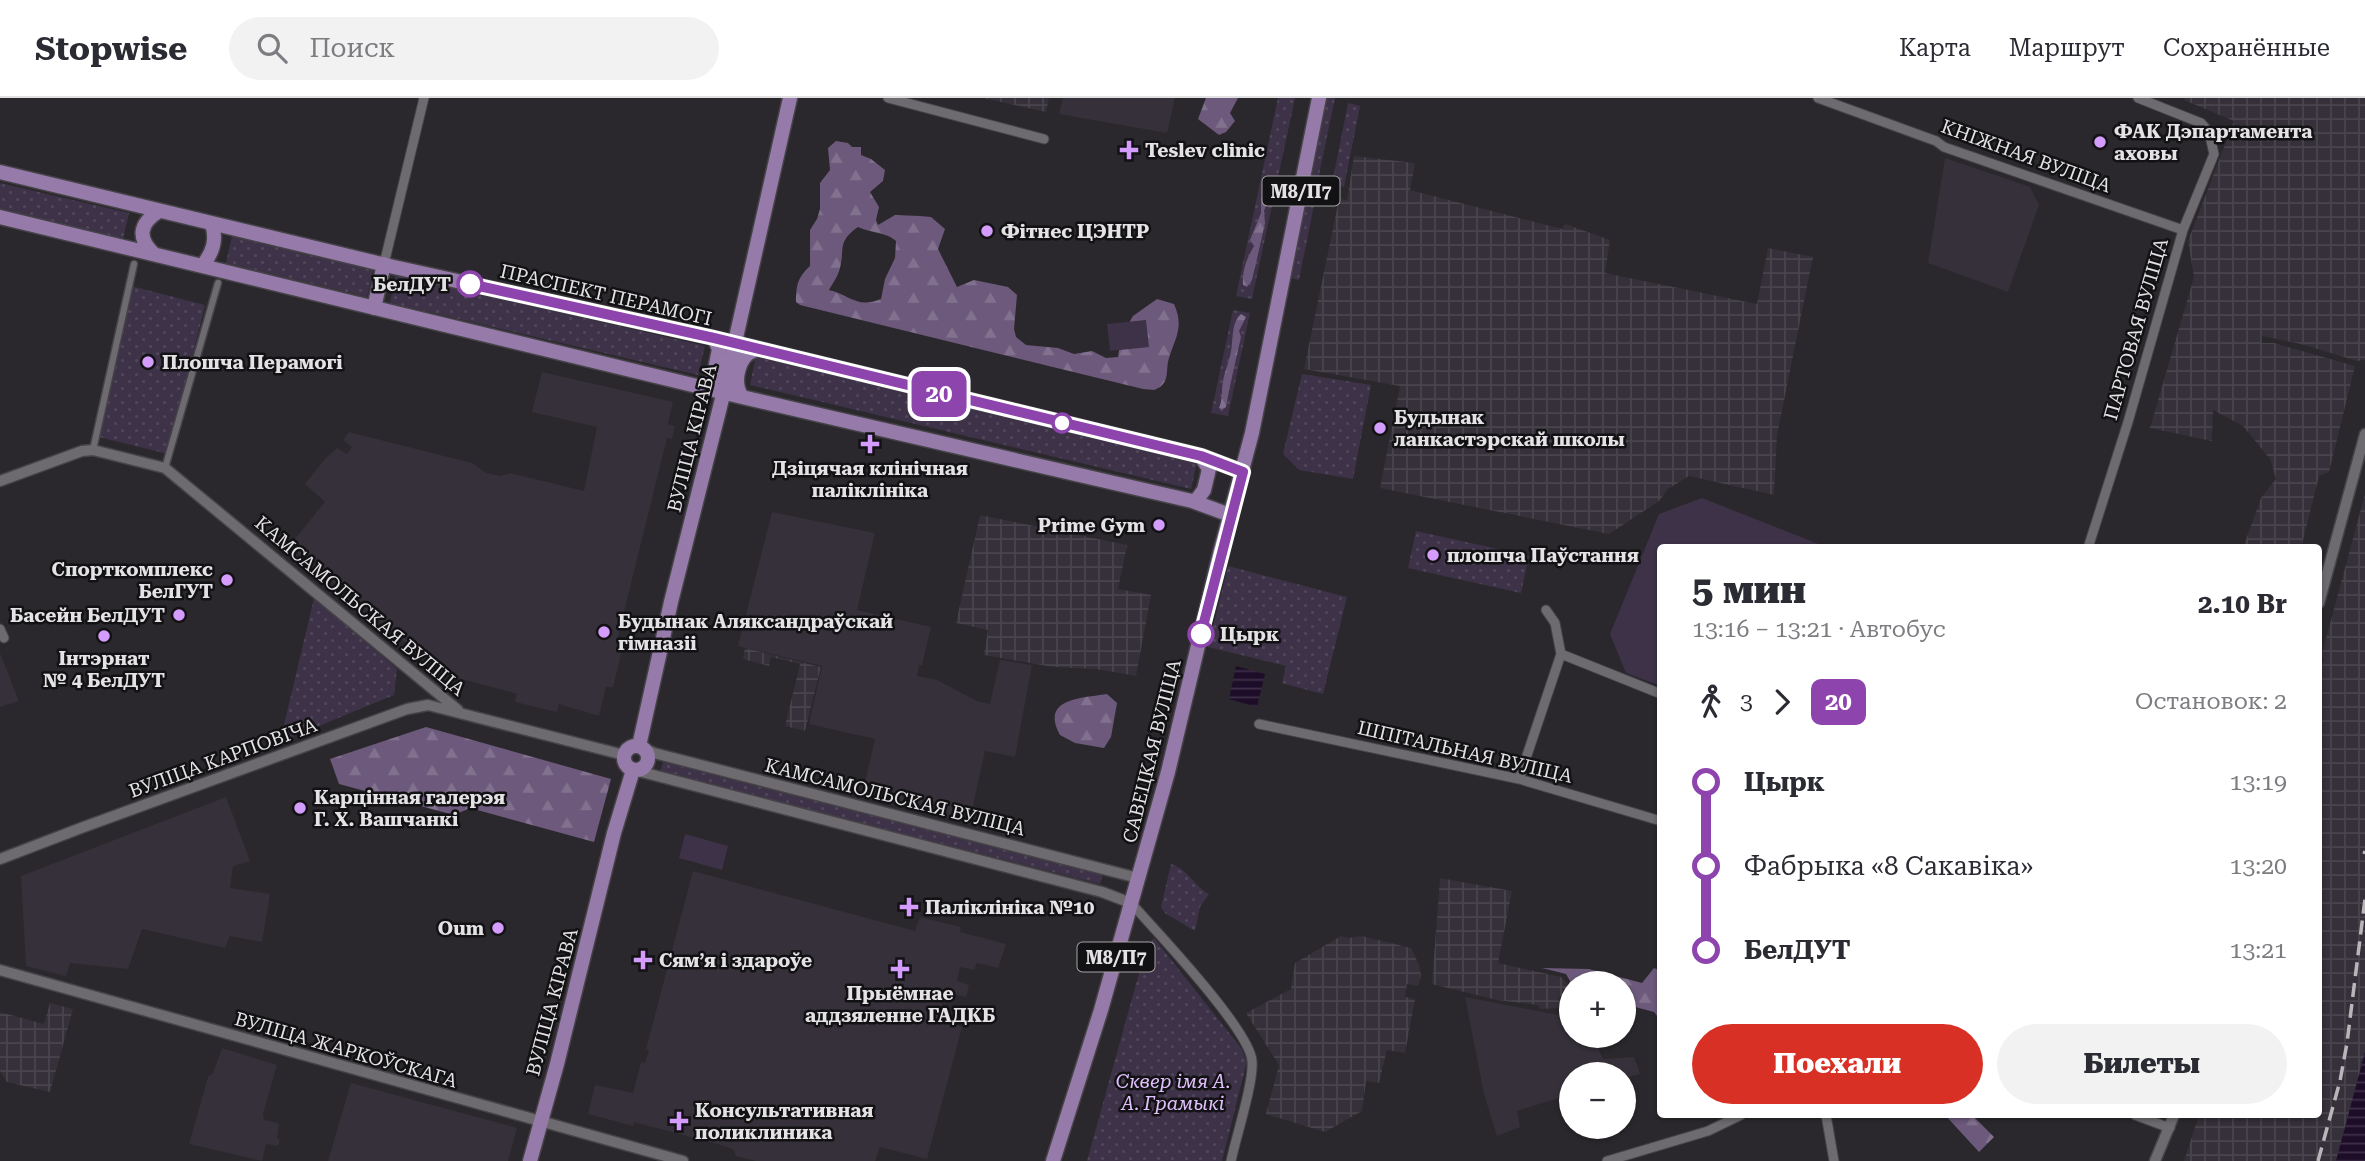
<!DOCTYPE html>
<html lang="ru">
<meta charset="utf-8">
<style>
:root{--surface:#fff;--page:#f2f2f3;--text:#2b2b33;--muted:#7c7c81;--line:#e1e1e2;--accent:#d93025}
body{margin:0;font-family:"Roboto Serif",serif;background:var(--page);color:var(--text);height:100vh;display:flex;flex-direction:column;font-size:26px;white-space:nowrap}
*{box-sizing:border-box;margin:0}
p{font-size:23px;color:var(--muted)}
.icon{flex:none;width:38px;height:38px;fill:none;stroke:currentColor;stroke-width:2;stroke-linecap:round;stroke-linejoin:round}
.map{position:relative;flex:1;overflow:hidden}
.drawer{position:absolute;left:1657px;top:446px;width:665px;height:574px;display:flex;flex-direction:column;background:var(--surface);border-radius:7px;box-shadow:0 2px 5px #0004}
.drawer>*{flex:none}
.badge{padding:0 14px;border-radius:10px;font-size:24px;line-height:46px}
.tools{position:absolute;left:1559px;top:873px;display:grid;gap:14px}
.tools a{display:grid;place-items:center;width:77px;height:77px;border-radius:50%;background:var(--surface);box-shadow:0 2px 5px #0004;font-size:35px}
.map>.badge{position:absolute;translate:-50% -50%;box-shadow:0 0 0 4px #fff}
.legs{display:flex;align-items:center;gap:10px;height:77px;padding:0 35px;font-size:23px}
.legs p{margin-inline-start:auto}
.head{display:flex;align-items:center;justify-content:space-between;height:119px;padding:0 35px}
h1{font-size:38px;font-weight:800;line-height:52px}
.action{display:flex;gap:14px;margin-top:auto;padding:14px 35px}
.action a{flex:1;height:80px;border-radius:42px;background:var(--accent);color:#fff;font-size:28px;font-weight:800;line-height:80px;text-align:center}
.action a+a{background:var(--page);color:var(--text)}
ul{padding:0 35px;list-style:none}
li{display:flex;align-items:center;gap:24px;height:84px;font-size:26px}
li i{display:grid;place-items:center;width:10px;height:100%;margin:0 9px;background:currentColor}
li i::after{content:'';width:18px;height:18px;margin:-9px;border:5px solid;border-radius:50%;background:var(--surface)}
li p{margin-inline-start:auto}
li:first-child i{background:linear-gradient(#0000 50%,currentColor 0)}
li:last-child i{background:linear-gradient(currentColor 50%,#0000 0)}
header{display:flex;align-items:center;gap:42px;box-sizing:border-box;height:98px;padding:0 35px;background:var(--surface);border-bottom:2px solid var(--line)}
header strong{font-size:33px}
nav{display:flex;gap:38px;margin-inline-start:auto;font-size:24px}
.search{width:490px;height:63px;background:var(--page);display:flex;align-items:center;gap:18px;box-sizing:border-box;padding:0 24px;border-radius:38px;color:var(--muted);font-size:26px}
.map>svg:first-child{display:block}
.built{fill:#353039}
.industrial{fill:url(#industrial-grid)}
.grass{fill:url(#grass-dots)}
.forest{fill:url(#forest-firs);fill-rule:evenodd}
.garden{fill:#3d3247}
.water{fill:url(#water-rules)}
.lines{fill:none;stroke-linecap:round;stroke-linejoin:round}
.pedestrian-casing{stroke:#454347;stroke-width:9}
.minor-casing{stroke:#454347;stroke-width:11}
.tertiary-casing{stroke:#454347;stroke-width:13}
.primary-casing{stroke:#454347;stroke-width:17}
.pedestrian{stroke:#6e6b70;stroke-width:6}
.minor{stroke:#6e6b70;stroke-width:9}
.tertiary{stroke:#6e6b70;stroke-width:10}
.primary{stroke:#957aaa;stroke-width:14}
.rail{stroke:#b8b6b9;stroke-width:3.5;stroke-dasharray:14 7;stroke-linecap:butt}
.line-1-casing{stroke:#fff;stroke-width:16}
.line-1{stroke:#8e44ad;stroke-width:10}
.poi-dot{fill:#d39cfd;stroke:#121113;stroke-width:2.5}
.stop-1-dot{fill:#fff;stroke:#8e44ad;stroke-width:3.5}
.labels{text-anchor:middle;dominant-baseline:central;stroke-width:5;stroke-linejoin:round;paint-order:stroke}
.shield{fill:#121113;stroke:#a5a3a6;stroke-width:2}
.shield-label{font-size:18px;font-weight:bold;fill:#e4e2e5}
.poi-label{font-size:19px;font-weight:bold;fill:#e4e2e5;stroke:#121113;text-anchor:start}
.street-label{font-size:19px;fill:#e4e2e5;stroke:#121113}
.stop-label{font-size:19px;font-weight:bold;fill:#e4e2e5;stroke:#121113;text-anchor:end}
.park-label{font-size:19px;font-style:italic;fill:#e0c0fc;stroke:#121113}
</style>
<header>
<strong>Stopwise</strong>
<div class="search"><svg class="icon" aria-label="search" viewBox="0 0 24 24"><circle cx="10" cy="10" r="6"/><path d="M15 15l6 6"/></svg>Поиск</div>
<nav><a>Карта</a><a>Маршрут</a><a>Сохранённые</a></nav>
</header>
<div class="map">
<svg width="2365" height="1063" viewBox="0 0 2365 1063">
<defs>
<pattern id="industrial-grid" width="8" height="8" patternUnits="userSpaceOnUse" patternTransform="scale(1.75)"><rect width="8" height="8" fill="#353039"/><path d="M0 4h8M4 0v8" fill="none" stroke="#48444c"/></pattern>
<pattern id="grass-dots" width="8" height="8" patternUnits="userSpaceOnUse" patternTransform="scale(1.75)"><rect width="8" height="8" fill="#3d3247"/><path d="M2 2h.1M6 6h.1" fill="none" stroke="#504659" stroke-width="1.8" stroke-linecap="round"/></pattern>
<pattern id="forest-firs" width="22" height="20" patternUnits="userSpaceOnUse" patternTransform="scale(1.75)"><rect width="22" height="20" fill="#6c597b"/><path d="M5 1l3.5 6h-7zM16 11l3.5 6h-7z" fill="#81718e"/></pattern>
<pattern id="water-rules" width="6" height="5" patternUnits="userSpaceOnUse" patternTransform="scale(1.75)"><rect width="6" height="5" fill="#1e0d29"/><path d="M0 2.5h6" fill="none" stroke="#3f3048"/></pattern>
</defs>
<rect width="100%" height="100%" fill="#2a282c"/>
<path class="built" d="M1063,0H1175L1167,35L1059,16Z
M1945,60L2030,89L2039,107L2008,194L1928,165Z
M542,274L673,304L668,326L675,328L672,341L667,340L616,546L623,548L613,589H606L599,618L559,606L557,614L515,604L517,596L454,579L431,566L327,480L324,483L299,463L302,459L289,448L325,404L305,386L324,362L337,350L347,356L352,349L343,342L349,334L472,365L486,375L500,378L510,375L584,393L597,329L532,314Z
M772,414L875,435L857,512L931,529L922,567H919L917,578L937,582L977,603L990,606L1000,562L1032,567L1015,659L985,653L969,726L862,697L875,641L809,626L822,568L738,548Z
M0,555L19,603L0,609Z
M226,699L250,763L233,768L230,790L270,796L262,844L230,838L225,850L142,831L128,871L70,865L66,878L26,868L21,778Z
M693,773L915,833L920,819L961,829L960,834L1006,846L998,870L977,865L974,872L960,869L957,883L969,887L966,899L945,894L938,923L962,929L927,1061L880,1049L875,1063H756L736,1058L733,1051L717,1046L634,1024L633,1028L588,1016L595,987L633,995L641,964L645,965L649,952L646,951Z
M1465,899L1559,917L1571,922L1572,938H1593L1603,961L1634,959L1640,976L1624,980V976H1572L1571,996L1517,1013L1520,1029L1497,1038L1484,996Z
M222,950L277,967L263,1016L264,1022L279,1025L277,1040L280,1042L278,1048L266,1046L262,1063L189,1046L208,979L213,975Z
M351,985L517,1030L508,1063H328Z"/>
<path class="industrial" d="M983,0H1049L1046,14Z
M2185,0H2365V262L2357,263L2301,246L2262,238V245H2274L2355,268L2329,374L2319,378L2301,450H2243L2261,400L2276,381L2270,361L2243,328L2213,312L2212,343L2150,330L2194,179L2188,143L2234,23L2184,2Z
M1354,58L1415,65L1410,92L1562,131L1565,126L1610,142L1605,175L1757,206L1768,150L1813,159L1777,337L1774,397L1689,378L1668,391L1659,403L1609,436L1380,390L1400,288L1304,271L1339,101L1347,102Z
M2365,396V954L2353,1003L2336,1063H2184L2199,1017H2319V578L2324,560L2321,559Z
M980,417L1127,447L1118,491L1151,497L1136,578L1096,571L1053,569L984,557L988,532L956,525Z
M745,550L821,569L805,633L785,628L800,566L771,559L769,568L743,561Z
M1440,780L1512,793L1498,865L1561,879L1568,886L1559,901L1561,910L1540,911L1538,907L1497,902L1432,886Z
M1341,838L1348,840L1362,838L1411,850L1419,867L1421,878L1418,888L1407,886L1405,899L1415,901L1405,955L1387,952L1379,985L1366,983L1362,1013L1325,1034L1266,1016L1279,967L1246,915L1291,891L1295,865Z
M50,905L73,911L50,994L7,984L0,973V914L44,926Z"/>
<path class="grass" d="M1278,0H1295L1252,201L1236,198Z
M1327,0H1335L1317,87L1309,84Z
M1348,5L1360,8L1344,89L1332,86Z
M0,85L129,115L123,141L0,113Z
M1308,95L1316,97L1299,182L1290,180Z
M232,138L373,172L367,199L226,165Z
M396,176L705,248L698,277L390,205Z
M131,188L205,207L168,356L95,338Z
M1233,212L1250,215L1228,318L1211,315Z
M756,257L1197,364L1191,391L750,287Z
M1302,276L1371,287L1353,381L1299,372L1283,356Z
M1416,433L1529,458L1521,495L1408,470Z
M1228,468L1347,499L1323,596L1282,585L1286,568L1208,549Z
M314,500L397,571L394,597L280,644Z
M663,664L1103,776L1100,786L660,674Z
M1171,766C1188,771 1194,788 1209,796L1200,809L1195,833L1165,815L1161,809Z
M1154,840L1241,950L1247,963L1222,1063H1087L1146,850Z"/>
<path class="forest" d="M1206,0H1238L1230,15L1235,23L1226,34L1219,37L1198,21Z
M836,43L848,45L852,49H861V57L871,61L885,72L883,83L870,94L879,109L876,122L878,127L895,117L920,118L931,119L945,131L938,151L957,189L974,182L1008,189L1017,197L1014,231L1016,239L1026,247L1058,250L1074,256L1092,253L1106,260L1118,259L1121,239L1133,218L1157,201L1174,206C1184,229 1176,238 1169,260C1165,273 1171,286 1154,292L1143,291L800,207L796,204C796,187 798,179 810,168V132L817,121L820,111V85L830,72L828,50ZM858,129C871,135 886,134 896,143L895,160L885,181L881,201C857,211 850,197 829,192C833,185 838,178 840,170C845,150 837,144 858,129Z
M1269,87L1273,89L1264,113L1265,125L1259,152L1252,182L1247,189L1243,187C1242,172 1247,160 1254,148L1250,142L1261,115V102L1264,90Z
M1241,216L1246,219L1239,233L1241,239C1236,262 1230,285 1226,309L1222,312L1219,310C1223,301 1221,294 1223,284C1224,275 1228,267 1230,258C1234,244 1230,226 1241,216Z
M1107,596L1117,605L1111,639L1104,650L1075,645L1060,637C1039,599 1085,600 1107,596Z
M426,629L611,681L594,744L470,710L454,717L339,686L330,661Z
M1542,870L1589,871L1642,885L1654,870L1661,873V923L1654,914L1624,906V886H1572L1571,913L1565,903L1570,883L1566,876Z
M1945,1017H1972L1994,1039L1979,1054Z"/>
<path class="garden" d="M1146,222L1149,249L1110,253L1107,226Z
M1702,400L1829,450H1661V588L1626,575L1610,536L1659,416Z
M685,736L728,748L722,772L679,760Z"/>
<path class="water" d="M1236,568L1265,576L1257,609L1229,601Z
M2365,954V1063H2336Z"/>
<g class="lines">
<defs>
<path id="pedestrian" d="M93,352L134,166
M165,370L218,185"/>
<path id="minor" d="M888,0L1044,41
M1818,0L1936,43L1944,49L2183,132
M384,166L424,0
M2088,450L2128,324L2183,132L2214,56L2209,34L2201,25L2138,0
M1546,512L1555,525L1561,556
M0,531L4,540
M1561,556L1661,596
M1259,626L1519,681L1661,723
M1519,681L1561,556
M1131,805C1156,833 1250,932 1252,963C1254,984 1236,1039 1231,1063
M1826,1017L1834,1063
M2135,1017L2170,1030
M1607,1063L1708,1033L1741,1017"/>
<path id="tertiary" d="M0,383L82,353L93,352L165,370L458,612
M2319,505L2365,336
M643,650L654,655L1138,780
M638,673L1102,794L1131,805
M0,761L81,730L407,611L428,607L624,657
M0,872L683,1063
M2155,1063L2174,1017"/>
<path id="primary" d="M0,74L394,169L714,240L1201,358L1243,374
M0,119L742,299L1192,403L1230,417
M154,156C137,140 139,126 159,113
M202,168C213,155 217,142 212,126
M374,210L384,166
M703,288L713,281L719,251L714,240
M742,299C732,284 738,258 755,252
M1195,404L1204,392L1209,371L1201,358
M624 660a12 12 0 1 1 24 0a12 12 0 1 1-24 0Z
M639,648L671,504L724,293L790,0
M530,1063L557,966L614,735L633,672
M1053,1063L1101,912L1168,674L1220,455L1252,335L1319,0"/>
</defs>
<use href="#pedestrian" class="pedestrian-casing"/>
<use href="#minor" class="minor-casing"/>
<use href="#tertiary" class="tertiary-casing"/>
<use href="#primary" class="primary-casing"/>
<use href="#pedestrian" class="pedestrian"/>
<use href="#minor" class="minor"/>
<use href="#tertiary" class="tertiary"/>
<use href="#primary" class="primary"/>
<path class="rail" d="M2364,756L2365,753
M2318,1063L2340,983L2347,945L2365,801"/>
</g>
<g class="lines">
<defs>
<path id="line-1" d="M470,186L714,240L1201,358L1243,374L1201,536"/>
</defs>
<use href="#line-1" class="line-1-casing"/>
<use href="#line-1" class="line-1"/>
</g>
<g class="poi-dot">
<circle cx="2100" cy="44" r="7"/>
<path d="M1125.5 41.5h7v7h7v7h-7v7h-7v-7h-7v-7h7z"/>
<circle cx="987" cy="133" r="7"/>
<circle cx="148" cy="264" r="7"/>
<circle cx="1380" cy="330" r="7"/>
<path d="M866.5 335.5h7v7h7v7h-7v7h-7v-7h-7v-7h7z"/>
<circle cx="1159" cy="427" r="7"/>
<circle cx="1433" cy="457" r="7"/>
<circle cx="227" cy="482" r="7"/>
<circle cx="179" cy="517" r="7"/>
<circle cx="604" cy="534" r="7"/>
<circle cx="104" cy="538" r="7"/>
<circle cx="300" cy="710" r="7"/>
<path d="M905.5 798.5h7v7h7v7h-7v7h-7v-7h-7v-7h7z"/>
<circle cx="498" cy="830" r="7"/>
<path d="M639.5 851.5h7v7h7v7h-7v7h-7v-7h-7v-7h7z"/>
<path d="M896.5 860.5h7v7h7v7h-7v7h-7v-7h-7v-7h7z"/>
<path d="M675.5 1012.5h7v7h7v7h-7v7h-7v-7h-7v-7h7z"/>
</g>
<g class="stop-1-dot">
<circle cx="470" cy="186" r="12"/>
<circle cx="1062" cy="325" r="9"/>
<circle cx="1201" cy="536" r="12"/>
</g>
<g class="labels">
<g class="shield">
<rect x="1262.5" y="78.5" width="77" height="29" rx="5"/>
<rect x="1077.5" y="844.5" width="77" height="29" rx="5"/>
</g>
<g class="shield-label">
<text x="1301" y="93">М8/П7</text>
<text x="1116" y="859">М8/П7</text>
</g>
<g class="poi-label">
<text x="2114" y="33">ФАК Дэпартамента<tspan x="2114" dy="22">аховы</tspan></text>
<text x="1145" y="52">Teslev clinic</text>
<text x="1001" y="133">Фітнес ЦЭНТР</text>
<text x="162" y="264">Плошча Перамогі</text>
<text x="1394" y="319">Будынак<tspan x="1394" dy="22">ланкастэрскай школы</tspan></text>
<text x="870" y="370" text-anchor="middle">Дзіцячая клінічная<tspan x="870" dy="22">паліклініка</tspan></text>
<text x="1145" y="427" text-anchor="end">Prime Gym</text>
<text x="1447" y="457">плошча Паўстання</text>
<text x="213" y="471" text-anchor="end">Спорткомплекс<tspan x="213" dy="22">БелГУТ</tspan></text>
<text x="165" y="517" text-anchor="end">Басейн БелДУТ</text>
<text x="618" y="523">Будынак Аляксандраўскай<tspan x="618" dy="22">гімназіі</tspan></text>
<text x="104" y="560" text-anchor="middle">Інтэрнат<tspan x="104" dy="22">№ 4 БелДУТ</tspan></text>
<text x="314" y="699">Карцінная галерэя<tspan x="314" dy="22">Г. Х. Вашчанкі</tspan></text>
<text x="925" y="809">Паліклініка №10</text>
<text x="484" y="830" text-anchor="end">Oum</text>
<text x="659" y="862">Сямʼя і здароўе</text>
<text x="900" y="895" text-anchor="middle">Прыёмнае<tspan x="900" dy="22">аддзяленне ГАДКБ</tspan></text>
<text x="695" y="1012">Консультативная<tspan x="695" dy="22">поликлиника</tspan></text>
</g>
<g class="street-label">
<text transform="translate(2026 58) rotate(20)">КНІЖНАЯ ВУЛІЦА</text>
<text transform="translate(606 197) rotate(13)">ПРАСПЕКТ ПЕРАМОГІ</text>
<text transform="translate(2136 231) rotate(-74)">ПАРТОВАЯ ВУЛІЦА</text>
<text transform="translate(692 340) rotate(-76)">ВУЛІЦА КІРАВА</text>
<text transform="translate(360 508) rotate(40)">КАМСАМОЛЬСКАЯ ВУЛІЦА</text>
<text transform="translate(1152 653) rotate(-76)">САВЕЦКАЯ ВУЛІЦА</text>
<text transform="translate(1465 654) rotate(13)">ШПІТАЛЬНАЯ ВУЛІЦА</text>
<text transform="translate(223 660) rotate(-20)">ВУЛІЦА КАРПОВІЧА</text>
<text transform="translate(895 699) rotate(14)">КАМСАМОЛЬСКАЯ ВУЛІЦА</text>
<text transform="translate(552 904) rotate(-75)">ВУЛІЦА КІРАВА</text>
<text transform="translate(346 952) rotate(16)">ВУЛІЦА ЖАРКОЎСКАГА</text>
</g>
<g class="stop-label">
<text x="451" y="186">БелДУТ</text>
<text x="1220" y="536" text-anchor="start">Цырк</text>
</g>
<g class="park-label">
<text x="1173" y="983">Сквер імя А.<tspan x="1173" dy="22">А. Грамыкі</tspan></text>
</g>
</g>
</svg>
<div class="tools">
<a>+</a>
<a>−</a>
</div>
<b class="badge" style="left:939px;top:296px;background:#8e44ad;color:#fff">20</b>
<section class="drawer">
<div class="head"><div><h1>5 мин</h1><p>13:16 – 13:21 · Автобус</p></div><b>2.10 Br</b></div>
<div class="legs"><svg class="icon" aria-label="walk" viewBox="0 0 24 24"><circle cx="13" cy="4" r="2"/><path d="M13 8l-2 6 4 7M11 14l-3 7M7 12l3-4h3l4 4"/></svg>3<svg class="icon" aria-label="forward" viewBox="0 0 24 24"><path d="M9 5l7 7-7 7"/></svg><b class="badge" style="background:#8e44ad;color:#fff">20</b><p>Остановок: 2</p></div>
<ul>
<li><i style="color:#8e44ad"></i><b>Цырк</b><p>13:19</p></li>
<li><i style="color:#8e44ad"></i><span>Фабрыка «8 Сакавіка»</span><p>13:20</p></li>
<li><i style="color:#8e44ad"></i><b>БелДУТ</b><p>13:21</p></li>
</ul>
<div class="action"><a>Поехали</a><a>Билеты</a></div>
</section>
</div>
